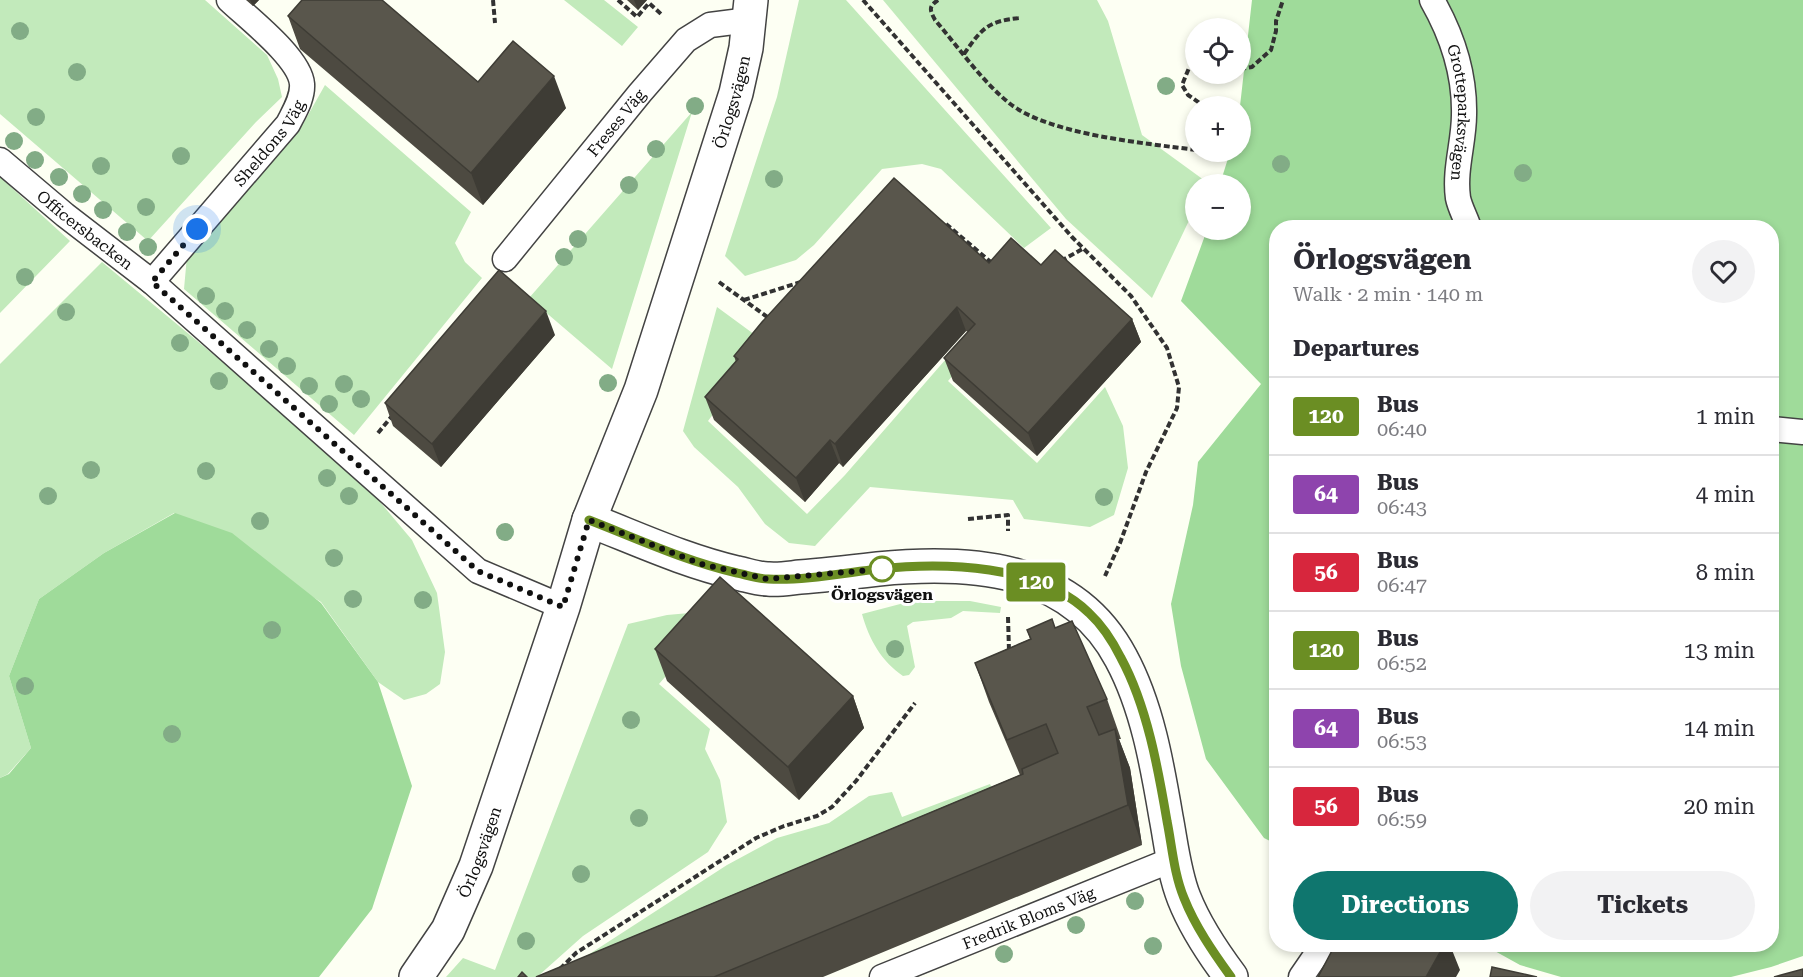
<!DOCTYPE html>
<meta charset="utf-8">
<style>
:root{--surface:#fff;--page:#f2f2f3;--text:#2b2b33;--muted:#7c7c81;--line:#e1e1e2;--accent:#0f766e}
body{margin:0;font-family:"Roboto Serif",serif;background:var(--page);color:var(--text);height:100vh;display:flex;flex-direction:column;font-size:22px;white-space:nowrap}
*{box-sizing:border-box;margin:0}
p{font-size:20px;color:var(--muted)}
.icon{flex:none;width:33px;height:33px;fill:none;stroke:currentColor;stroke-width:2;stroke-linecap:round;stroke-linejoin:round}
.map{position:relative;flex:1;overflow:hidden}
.side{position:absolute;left:1269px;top:220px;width:510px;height:732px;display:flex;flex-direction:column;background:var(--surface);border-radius:24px;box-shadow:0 3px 9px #0003}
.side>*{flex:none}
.badge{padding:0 12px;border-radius:4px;font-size:21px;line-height:39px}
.tools{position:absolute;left:1185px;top:18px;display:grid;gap:12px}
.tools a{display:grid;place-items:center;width:66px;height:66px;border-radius:50%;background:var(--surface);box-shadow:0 3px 9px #0003;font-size:30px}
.you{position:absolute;width:30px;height:30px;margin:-15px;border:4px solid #fff;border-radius:50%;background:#1a73e8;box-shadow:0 0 0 9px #1a73e833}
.map>.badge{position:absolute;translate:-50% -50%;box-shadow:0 0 0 3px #fff}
h2{padding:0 24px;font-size:22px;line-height:54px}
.round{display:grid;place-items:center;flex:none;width:63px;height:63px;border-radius:32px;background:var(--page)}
.headline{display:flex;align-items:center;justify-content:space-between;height:102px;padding:0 24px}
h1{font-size:28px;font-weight:700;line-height:45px}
.action{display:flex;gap:12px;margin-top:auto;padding:12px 24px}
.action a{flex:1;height:69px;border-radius:36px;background:var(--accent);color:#fff;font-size:24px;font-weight:700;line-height:69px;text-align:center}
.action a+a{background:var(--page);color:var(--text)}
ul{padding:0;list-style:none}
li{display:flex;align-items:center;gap:18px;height:78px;padding:0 24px;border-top:2px solid var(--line)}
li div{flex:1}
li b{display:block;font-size:22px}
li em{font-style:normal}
li .badge{min-width:66px;font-weight:700;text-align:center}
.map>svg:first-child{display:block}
.green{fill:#c2eabb}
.forest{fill:#9fdb9a}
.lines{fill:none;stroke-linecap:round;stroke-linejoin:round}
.lane-casing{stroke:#434343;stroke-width:27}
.street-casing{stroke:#434343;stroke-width:36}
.path{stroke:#323232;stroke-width:4;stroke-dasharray:6 3;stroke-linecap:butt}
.lane{stroke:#fff;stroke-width:24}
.street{stroke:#fff;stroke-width:33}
.tree{fill:#82ac86}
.wall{fill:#4d4a41}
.shaded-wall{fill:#3e3c35}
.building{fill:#59564c;stroke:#3e3c35;stroke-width:1.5}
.line-casing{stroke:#fff;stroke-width:14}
.line{stroke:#6b8e23;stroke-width:9}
.walk{stroke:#101010;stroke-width:6;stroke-dasharray:0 10.8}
.stop-dot{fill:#fff;stroke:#6b8e23;stroke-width:3}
.labels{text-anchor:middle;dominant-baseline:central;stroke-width:6;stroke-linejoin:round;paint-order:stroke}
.street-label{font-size:16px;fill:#101010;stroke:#fff}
.stop-label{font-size:16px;font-weight:bold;fill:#101010;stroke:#fff}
</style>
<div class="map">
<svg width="1803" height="977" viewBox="0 0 1803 977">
<rect width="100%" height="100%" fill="#fdfff3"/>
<path class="green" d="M0,0H205L267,55L278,79L282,97L256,122L148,241L0,114Z
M564,0H604L638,27L622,46Z
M799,0H846L1051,228L1024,248L941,169L922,164L882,169L814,245L796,260L745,276L725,256L777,97Z
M883,0H1097L1108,21L1142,135L1208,183L1196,184L1195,208L1152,298L1066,219Z
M325,85L471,212L455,243L465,262L482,278L354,435L184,289L187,256L299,131Z
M692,112L612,369L529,298Z
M0,177L70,241L0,313Z
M102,262L289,417L375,496L412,540L437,593L445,652L440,684L426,694L404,700L378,682L321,602L174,513L104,553L39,599L9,676L31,748L8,774L0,778V364Z
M717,307L766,343L708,421L807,514L845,475L966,336L978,347L948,381L1037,463L1105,387L1123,426L1128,468L1114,515L1090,527L1024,519L1013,500L870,487L815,546L789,543L765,524L738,487L694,447L683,431Z
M929,601H970L1001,607L1000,613L963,611L951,618L913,622L907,626L915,667L909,675L903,676C881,661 869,639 862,614L904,603Z
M723,610L659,684L710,729L705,749L720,780L727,822L708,852L583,936L537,977H446L463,958L495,970L628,624L667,615Z
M990,784L1005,819L563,977L574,964L727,865L777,838L829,823L869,796L892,792L902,817Z"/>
<path class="forest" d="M1252,0H1803V956L1771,967L1731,977H1561L1520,965L1484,945H1772V228H1276V844L1264,838L1206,759L1181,666L1171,604L1193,505L1198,462L1261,384L1181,301L1207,230H1240V184H1220L1230,152H1240V106Z
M175,513L232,533L321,603L378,682L412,786L372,909L319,977H0V778L9,774L31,748L9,676L39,599L104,553Z"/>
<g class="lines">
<defs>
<g id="lane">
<path id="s1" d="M1432,0C1452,35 1465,74 1464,115C1464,142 1454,170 1458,198C1460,208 1466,218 1469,228"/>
<path id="s2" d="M0,160L65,215L152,282L478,571L563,607"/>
<path id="s3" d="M505,259L640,93L686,40L710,25L749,20"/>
<path id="s4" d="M152,282L288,124C294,112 303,98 302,84C300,58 248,18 229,0"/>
<path d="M1772,429L1803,432"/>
<path id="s5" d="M882,977L1174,859"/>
<path d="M1301,977L1323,945"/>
</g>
<g id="street">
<path d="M589,520C638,539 685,561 737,573C747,575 758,579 768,579C779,580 790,578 800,577C826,575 852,572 878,569C971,560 1072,566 1121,658C1147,706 1157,764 1166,817C1171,843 1174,873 1184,898C1195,926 1213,953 1231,977"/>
<path id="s6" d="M416,977L448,930L476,866L563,607L589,520L641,390L736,93L746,48L751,0"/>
</g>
</defs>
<use href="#lane" class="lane-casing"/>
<use href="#street" class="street-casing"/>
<path class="path" d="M493,0L495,23
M618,0L637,17L649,3L661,14
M863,0L1072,237L1131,296L1167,348L1179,387L1177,408L1146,472L1120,543L1105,576
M938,0C928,7 930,10 935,20C959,48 981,80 1009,103C1049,135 1145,143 1196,150
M964,54C982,28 988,21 1020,18
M1196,65L1189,68L1182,85L1188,95L1204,106
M1240,69L1252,67L1271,50L1276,31V21L1283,0
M946,224L993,264
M1061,261L1084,248
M719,282L770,319
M744,300L801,282
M378,433L392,416
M968,519L1008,515V531
M1008,617L1009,651
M560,969L576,953L756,838L784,826L817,816L832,807L856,781L915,703"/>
<use href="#lane" class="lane"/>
<use href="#street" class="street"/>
</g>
<g class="tree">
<circle cx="20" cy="31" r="9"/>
<circle cx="77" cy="72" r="9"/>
<circle cx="1166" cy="86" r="9"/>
<circle cx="695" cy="106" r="9"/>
<circle cx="36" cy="117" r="9"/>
<circle cx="14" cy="141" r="9"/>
<circle cx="656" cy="149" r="9"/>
<circle cx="181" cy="156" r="9"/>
<circle cx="35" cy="160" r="9"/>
<circle cx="1281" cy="164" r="9"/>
<circle cx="101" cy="166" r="9"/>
<circle cx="1523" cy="173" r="9"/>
<circle cx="59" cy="177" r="9"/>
<circle cx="774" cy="179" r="9"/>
<circle cx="629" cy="185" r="9"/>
<circle cx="82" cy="194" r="9"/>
<circle cx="146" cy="207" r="9"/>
<circle cx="103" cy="210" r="9"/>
<circle cx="127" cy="232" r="9"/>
<circle cx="578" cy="239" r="9"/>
<circle cx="148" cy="247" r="9"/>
<circle cx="564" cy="257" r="9"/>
<circle cx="25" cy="277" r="9"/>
<circle cx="206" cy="296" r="9"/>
<circle cx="225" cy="311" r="9"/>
<circle cx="66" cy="312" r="9"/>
<circle cx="247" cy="330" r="9"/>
<circle cx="180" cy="343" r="9"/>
<circle cx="269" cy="349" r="9"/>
<circle cx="287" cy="366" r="9"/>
<circle cx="219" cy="381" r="9"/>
<circle cx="608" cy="383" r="9"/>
<circle cx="344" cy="384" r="9"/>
<circle cx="309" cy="386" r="9"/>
<circle cx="361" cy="399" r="9"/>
<circle cx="329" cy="404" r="9"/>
<circle cx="91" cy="470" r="9"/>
<circle cx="206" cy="471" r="9"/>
<circle cx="327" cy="478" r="9"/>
<circle cx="48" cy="496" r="9"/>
<circle cx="349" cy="496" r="9"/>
<circle cx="1104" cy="497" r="9"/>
<circle cx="260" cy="521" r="9"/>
<circle cx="505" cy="532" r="9"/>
<circle cx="334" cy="558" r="9"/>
<circle cx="353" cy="599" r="9"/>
<circle cx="423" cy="600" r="9"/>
<circle cx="272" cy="630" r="9"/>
<circle cx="895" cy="649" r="9"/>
<circle cx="25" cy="686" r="9"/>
<circle cx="631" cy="720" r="9"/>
<circle cx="172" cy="734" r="9"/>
<circle cx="639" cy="818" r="9"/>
<circle cx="581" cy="874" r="9"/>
<circle cx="1135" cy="901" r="9"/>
<circle cx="1076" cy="925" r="9"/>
<circle cx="526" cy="941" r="9"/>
<circle cx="1153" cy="946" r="9"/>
<circle cx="1004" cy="954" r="9"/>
</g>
<path class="wall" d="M246,0H259L253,6Z
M627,0H647L638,10Z
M288,16L478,82L566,108L483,205L300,49Z
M989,263L1041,265L1132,319L1141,342L1037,456L953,381L944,358L968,332L966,331L843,467L839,463L805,502L714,420L705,397L736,362L734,356Z
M555,335L441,467L393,426L385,403Z
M1055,628L1107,699L1121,739H1119L1130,768L1142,845L823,977H536L1020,775L989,702L975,663L1030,639L1027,630Z
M655,649L853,696L864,728L799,800L667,681Z"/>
<path class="shaded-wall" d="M250,0H259L253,6Z
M634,0H647L638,10Z
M554,76L566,108L483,205L471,173Z
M957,307L966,331L843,467L835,444Z
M546,311L555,335L441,467L432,444Z
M1132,319L1141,342L1037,456L1028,433Z
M830,440L839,463L805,502L796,478Z
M853,696L864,728L799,800L788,767Z
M1115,729L1130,768L1142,845L1128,805Z
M1444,945H1450L1460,970L1456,977H1426Z"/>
<path class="building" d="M302,0H382L478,82L513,41L554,76L471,173L288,16Z
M894,178L989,263L1011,238L1041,265L1055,250L1132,319L1028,433L944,358L975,324L957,307L835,444L830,440L796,478L705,397L738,359L734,356L762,322Z
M499,270L546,311L432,444L385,403Z
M720,577L853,696L788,767L655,649Z
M1052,619L1055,628L1072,621L1107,699L1087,707L1099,735L1115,729L1128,805L714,977H536L1023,774L1022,769L1058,753L1046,724L1007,740L975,663L1031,639L1027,630Z
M1335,945H1444L1426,977H1318Z
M1492,967L1537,977H1490Z
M1803,969V977H1774Z
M522,972L527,977H518Z"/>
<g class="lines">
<defs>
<path id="line" d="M589,520C638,539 685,561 737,573C747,575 758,579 768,579C803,581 844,573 878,569C944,562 1039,564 1089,613C1102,625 1113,642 1121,658C1147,706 1158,768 1167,821C1172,846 1174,874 1184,898C1195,926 1213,952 1231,977"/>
</defs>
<use href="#line" class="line-casing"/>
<use href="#line" class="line"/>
<path class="walk" d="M197,229L152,282L478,571L563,607L589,520L701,564L767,579L882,569"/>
</g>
<circle class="stop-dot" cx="882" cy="569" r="12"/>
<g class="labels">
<g class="street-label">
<text stroke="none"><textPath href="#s6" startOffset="933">Örlogsvägen</textPath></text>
<text stroke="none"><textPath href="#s1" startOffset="118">Grotteparksvägen</textPath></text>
<text stroke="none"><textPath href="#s3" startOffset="176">Freses Väg</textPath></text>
<text stroke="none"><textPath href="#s4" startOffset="182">Sheldons Väg</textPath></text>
<text stroke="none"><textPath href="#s2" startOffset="110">Officersbacken</textPath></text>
<text stroke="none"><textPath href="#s6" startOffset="141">Örlogsvägen</textPath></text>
<text stroke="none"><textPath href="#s5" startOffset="158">Fredrik Bloms Väg</textPath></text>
</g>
<g class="stop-label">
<text x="882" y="594">Örlogsvägen</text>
</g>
</g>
</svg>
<div class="tools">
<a><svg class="icon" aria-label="locate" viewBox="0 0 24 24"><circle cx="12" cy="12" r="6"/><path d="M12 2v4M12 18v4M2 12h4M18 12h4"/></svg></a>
<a>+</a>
<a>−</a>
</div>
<div class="you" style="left:197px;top:229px"></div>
<b class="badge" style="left:1036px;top:582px;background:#6b8e23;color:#fff">120</b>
<section class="side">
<div class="headline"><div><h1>Örlogsvägen</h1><p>Walk · 2 min · 140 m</p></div><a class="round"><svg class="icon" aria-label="heart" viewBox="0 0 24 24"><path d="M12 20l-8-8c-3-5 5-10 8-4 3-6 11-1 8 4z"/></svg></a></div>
<h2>Departures</h2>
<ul>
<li><span class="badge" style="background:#6b8e23;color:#fff">120</span><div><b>Bus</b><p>06:40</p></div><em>1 min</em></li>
<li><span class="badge" style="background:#8e44ad;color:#fff">64</span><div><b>Bus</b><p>06:43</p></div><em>4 min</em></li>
<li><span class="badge" style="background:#d7263d;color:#fff">56</span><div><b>Bus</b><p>06:47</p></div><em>8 min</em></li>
<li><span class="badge" style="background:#6b8e23;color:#fff">120</span><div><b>Bus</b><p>06:52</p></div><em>13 min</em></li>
<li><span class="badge" style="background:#8e44ad;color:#fff">64</span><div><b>Bus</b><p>06:53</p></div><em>14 min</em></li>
<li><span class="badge" style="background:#d7263d;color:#fff">56</span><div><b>Bus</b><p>06:59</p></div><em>20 min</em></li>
</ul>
<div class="action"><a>Directions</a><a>Tickets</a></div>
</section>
</div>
